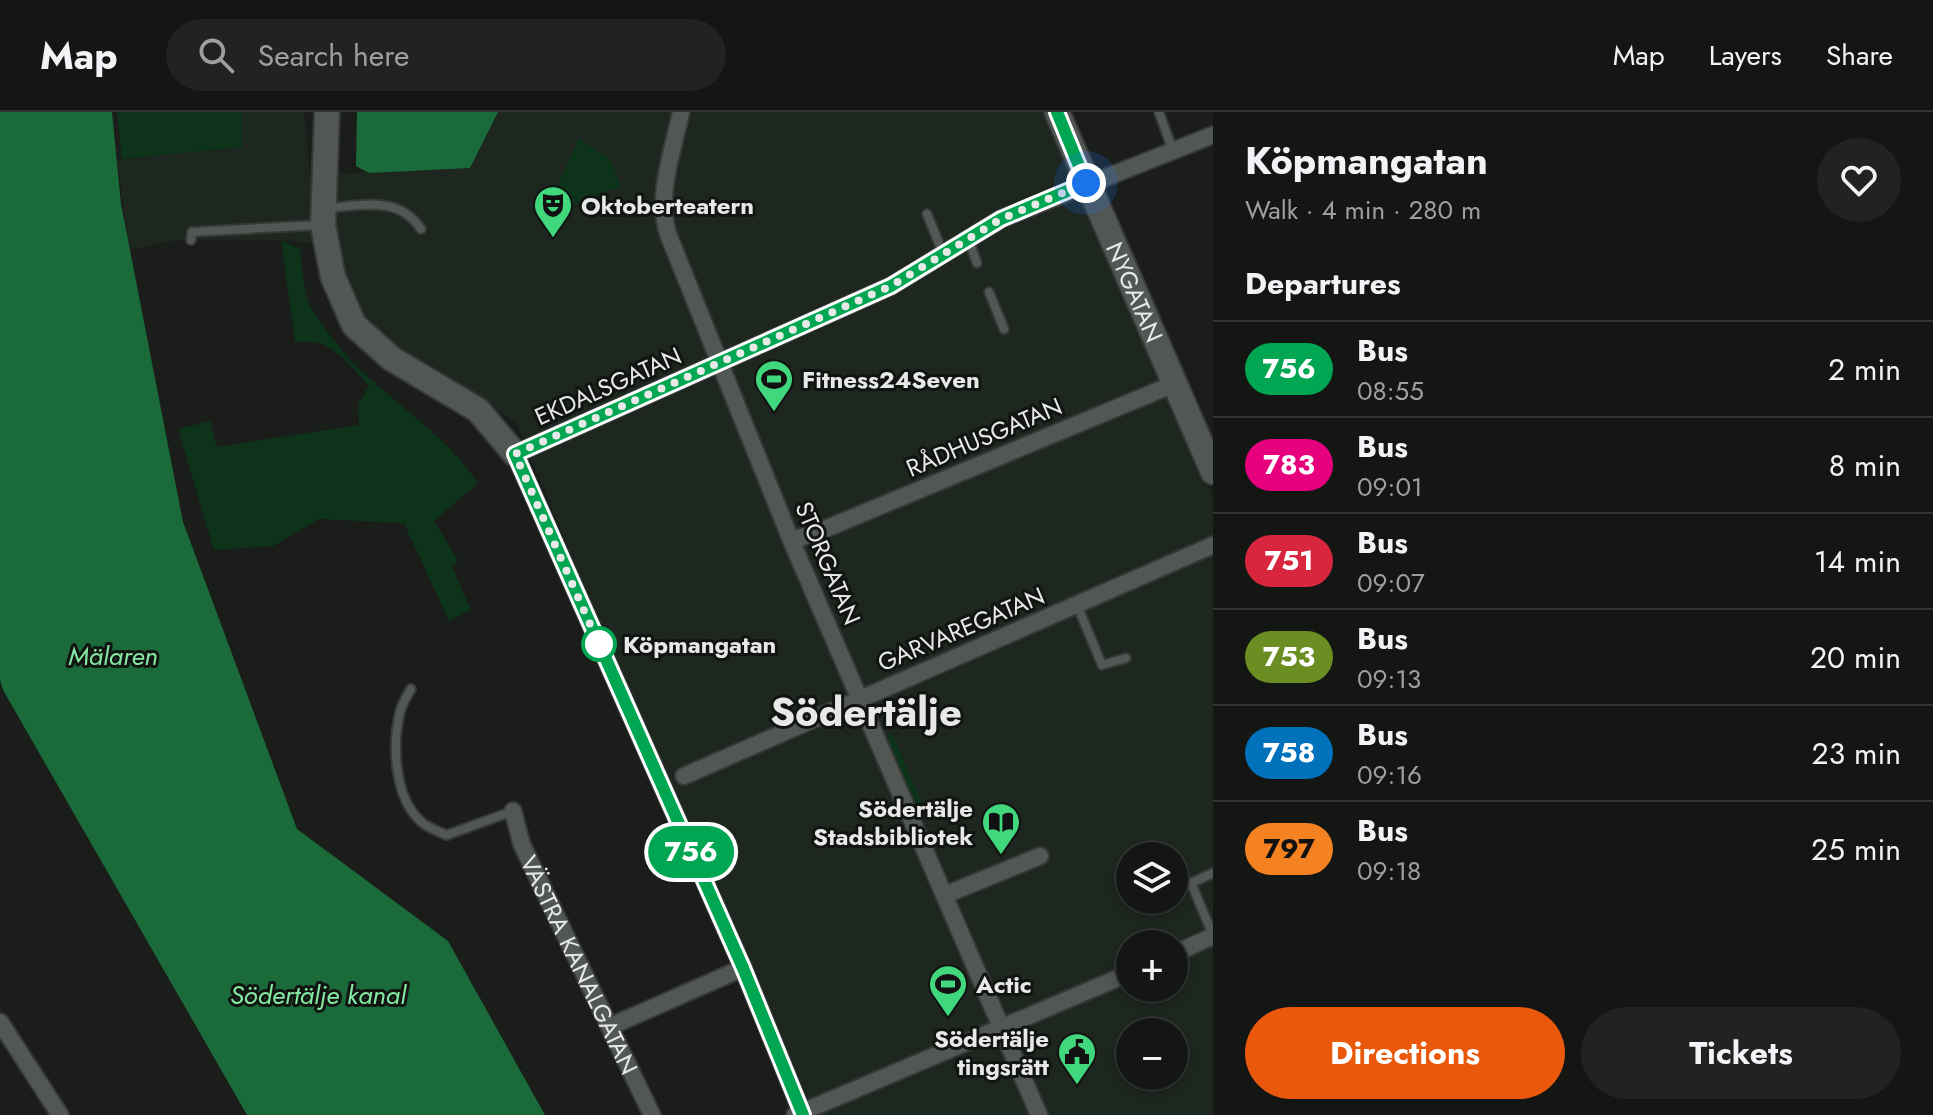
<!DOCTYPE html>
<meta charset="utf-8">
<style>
:root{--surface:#141614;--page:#212322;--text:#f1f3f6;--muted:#9d9fa0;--line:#333534;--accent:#ea580c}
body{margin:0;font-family:Jost,sans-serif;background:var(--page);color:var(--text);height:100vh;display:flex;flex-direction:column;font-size:30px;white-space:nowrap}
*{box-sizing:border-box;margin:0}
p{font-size:26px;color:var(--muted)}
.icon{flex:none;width:44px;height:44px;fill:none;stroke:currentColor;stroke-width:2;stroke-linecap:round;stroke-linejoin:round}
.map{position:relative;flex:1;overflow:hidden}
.side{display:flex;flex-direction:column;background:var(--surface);width:720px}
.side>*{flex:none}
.badge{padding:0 16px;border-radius:26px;font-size:28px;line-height:52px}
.tools{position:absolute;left:1116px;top:730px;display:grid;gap:16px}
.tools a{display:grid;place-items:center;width:72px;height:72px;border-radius:50%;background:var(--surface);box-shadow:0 4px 12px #0003,0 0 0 2px var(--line);font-size:40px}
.you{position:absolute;width:40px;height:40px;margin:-20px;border:6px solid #fff;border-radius:50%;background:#1a73e8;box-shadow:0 0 0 12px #1a73e833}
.map>.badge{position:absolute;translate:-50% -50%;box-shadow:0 0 0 4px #fff}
h2{padding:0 32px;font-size:30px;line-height:72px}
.round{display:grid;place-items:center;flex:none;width:84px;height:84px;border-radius:42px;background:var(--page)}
.overview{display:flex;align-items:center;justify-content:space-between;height:136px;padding:0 32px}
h1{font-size:38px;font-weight:700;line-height:60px}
.button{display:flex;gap:16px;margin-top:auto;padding:16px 32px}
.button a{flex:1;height:92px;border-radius:48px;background:var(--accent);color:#fff;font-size:32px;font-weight:700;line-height:92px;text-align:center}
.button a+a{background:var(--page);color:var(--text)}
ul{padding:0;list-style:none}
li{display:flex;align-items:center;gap:24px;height:96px;padding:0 32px;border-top:2px solid var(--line)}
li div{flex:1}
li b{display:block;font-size:30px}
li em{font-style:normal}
li .badge{min-width:88px;font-weight:700;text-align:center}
header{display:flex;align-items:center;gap:48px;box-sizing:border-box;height:112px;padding:0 40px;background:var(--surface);border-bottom:2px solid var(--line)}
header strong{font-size:38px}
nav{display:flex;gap:44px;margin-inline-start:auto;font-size:28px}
.search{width:560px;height:72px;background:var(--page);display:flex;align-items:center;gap:20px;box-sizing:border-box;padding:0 28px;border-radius:44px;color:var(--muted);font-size:30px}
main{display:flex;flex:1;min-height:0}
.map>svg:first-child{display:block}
.built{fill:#1d261f;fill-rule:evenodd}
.green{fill:#0e331b}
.water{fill:#1b6a3a}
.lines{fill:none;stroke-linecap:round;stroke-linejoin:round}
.lane-casing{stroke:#373938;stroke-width:12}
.street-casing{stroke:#373938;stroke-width:20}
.secondary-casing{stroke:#373938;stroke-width:28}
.lane{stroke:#535754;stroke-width:8}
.street{stroke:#535754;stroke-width:16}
.secondary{stroke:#535754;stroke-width:24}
.line-casing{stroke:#fff;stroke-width:18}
.line{stroke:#00a651;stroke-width:12}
.walk{stroke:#e7e9e7;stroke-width:8;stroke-dasharray:0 14.4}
.stop-dot{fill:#fff;stroke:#00a651;stroke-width:4}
.labels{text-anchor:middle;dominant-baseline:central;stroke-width:6;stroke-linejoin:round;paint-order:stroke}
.poi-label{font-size:24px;font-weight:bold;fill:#e7e9e7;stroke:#111411;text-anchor:start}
.street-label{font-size:24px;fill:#e7e9e7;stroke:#111411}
.stop-label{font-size:24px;font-weight:bold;fill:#e7e9e7;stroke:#111411;text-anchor:start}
.water-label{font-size:26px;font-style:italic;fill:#84eaa3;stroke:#111411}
.town-label{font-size:40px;font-weight:bold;fill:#e7e9e7;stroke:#111411}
</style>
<header>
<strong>Map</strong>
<div class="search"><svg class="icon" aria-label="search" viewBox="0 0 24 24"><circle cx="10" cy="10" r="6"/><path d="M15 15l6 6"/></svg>Search here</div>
<nav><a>Map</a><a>Layers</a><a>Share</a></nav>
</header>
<main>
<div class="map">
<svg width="1213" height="1003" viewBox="0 0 1213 1003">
<rect width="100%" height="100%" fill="#1a1d1a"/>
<path class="built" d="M242,0H304L310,63L470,56L498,0H1055L1213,386V1003H815L598,509L517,312L490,293L406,248L370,215L351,177L338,134L281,128H178L129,138L117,48L242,35ZM1130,744H1174V788H1130ZM1130,832H1174V876H1130ZM1130,920H1174V964H1130Z"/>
<path class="green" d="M117,0H242V35L122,47Z
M579,26L610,47L621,74L563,96L551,88Z
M281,128L300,137C302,153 303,171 307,186C310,196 317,205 323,213C363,276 437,309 478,371L434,409L458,448L452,455L471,498L449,509L404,411L319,407L273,434L214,438L178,317L210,309L217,335L359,313L358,292L369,274C355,259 336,233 314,230C307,229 302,231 295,229Z
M892,621L924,696L903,705L871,630Z"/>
<path class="water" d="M0,0H112L121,92L183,410L297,717L448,829L545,1003H247L3,578L0,568Z
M357,0H498L470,56L369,61L356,54Z"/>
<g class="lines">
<defs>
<path id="lane" d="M1159,0L1173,39
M328,96C364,93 399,84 421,117
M927,102L943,141
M968,126L977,151
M191,128L192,120L318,113
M989,180L1004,217
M1077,493L1102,553L1126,546
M411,577C407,584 402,592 400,600C392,634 394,689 424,712C431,717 440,720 447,723L513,699
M1213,761L1191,771L1213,823"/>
<g id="street">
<path d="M681,0C673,39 656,83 668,122L791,428L1039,1003"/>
<path d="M791,428L813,422L1174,272"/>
<path d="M684,664L1213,433"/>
<path id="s1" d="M513,699L522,733L652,1003"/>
<path d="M945,783L1040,744"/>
<path d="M1174,842L1213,824"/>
<path d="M0,910L60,1003"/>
<path d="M611,914L743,856"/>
<path d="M795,1003L1130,861"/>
<path d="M803,1003L743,856L515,342L891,174L1001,107L1213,23"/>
</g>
<g id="secondary">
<path d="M327,0L323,113L333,165L354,213L392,247L478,298L515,342"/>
<path id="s2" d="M1057,0L1213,360"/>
</g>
</defs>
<use href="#lane" class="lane-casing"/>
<use href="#street" class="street-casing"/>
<use href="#secondary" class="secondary-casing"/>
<use href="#lane" class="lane"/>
<use href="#street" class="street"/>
<use href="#secondary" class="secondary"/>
</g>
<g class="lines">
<defs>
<path id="line" d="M803,1003L743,856L515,342L891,174L1001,107L1086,71L1057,0"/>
</defs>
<use href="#line" class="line-casing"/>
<use href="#line" class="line"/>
<path class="walk" d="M599,532L600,535L515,342L891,174L1001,107L1086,71"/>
</g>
<defs>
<symbol id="theatre-pin" viewBox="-11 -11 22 30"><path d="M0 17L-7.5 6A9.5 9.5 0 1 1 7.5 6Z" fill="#41d77c" stroke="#111411"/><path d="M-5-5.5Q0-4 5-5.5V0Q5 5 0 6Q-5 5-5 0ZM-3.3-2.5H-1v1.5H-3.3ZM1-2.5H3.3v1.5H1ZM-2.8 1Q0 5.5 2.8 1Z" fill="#111"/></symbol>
<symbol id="stadium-pin" viewBox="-11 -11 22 30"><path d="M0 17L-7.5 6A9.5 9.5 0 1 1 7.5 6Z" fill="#41d77c" stroke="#111411"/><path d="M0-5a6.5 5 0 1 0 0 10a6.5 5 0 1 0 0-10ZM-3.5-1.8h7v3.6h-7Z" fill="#111"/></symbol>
<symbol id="library-pin" viewBox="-11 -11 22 30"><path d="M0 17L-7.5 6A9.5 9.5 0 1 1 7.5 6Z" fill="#41d77c" stroke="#111411"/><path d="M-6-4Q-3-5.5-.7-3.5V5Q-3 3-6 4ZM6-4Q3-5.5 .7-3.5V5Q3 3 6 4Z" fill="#111"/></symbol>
<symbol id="civic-pin" viewBox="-11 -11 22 30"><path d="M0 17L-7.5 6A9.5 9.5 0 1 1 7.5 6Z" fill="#41d77c" stroke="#111411"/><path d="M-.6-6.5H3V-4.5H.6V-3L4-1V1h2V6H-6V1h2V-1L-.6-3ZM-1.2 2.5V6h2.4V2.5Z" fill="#111"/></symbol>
</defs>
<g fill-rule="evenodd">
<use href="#theatre-pin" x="531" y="71" width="44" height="60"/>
<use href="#stadium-pin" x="752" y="245" width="44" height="60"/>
<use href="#library-pin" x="979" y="688" width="44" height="60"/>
<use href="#stadium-pin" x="926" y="850" width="44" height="60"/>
<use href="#civic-pin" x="1055" y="918" width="44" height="60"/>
</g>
<circle class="stop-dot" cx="599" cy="532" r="16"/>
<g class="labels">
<g class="poi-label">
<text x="581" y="93">Oktoberteatern</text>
<text x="802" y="267">Fitness24Seven</text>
<text x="973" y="696" text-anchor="end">Södertälje<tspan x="973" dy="28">Stadsbibliotek</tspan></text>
<text x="976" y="872">Actic</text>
<text x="1049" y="926" text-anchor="end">Södertälje<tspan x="1049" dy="28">tingsrätt</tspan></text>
</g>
<g class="street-label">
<text stroke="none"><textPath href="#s2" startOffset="196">NYGATAN</textPath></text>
<text transform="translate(608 274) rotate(-24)">EKDALSGATAN</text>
<text transform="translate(984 325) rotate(-23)">RÅDHUSGATAN</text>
<text transform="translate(828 451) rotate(67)">STORGATAN</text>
<text transform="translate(961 517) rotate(-23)">GARVAREGATAN</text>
<text stroke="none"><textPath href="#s1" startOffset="168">VÄSTRA KANALGATAN</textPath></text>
</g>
<g class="stop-label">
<text x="623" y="532">Köpmangatan</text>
</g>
<g class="water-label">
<text x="113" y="544">Mälaren</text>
<text x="318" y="883">Södertälje kanal</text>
</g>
<g class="town-label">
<text x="866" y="600">Södertälje</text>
</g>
</g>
</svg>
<div class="tools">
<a><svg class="icon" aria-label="layers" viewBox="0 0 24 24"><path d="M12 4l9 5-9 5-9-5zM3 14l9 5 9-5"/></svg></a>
<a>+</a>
<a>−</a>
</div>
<div class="you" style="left:1086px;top:71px"></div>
<b class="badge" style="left:691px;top:740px;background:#00a651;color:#fff">756</b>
</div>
<section class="side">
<div class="overview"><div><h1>Köpmangatan</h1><p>Walk · 4 min · 280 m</p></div><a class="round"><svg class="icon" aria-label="heart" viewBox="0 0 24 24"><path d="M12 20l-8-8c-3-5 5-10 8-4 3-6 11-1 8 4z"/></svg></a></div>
<h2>Departures</h2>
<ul>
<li><span class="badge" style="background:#00a651;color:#fff">756</span><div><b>Bus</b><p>08:55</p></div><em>2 min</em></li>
<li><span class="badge" style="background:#e6007e;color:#fff">783</span><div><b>Bus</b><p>09:01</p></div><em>8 min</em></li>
<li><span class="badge" style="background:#d7263d;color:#fff">751</span><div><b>Bus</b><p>09:07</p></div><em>14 min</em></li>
<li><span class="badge" style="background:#6b8e23;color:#fff">753</span><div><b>Bus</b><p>09:13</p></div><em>20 min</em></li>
<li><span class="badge" style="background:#0072bc;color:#fff">758</span><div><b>Bus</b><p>09:16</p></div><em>23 min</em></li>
<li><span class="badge" style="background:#f58220;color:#111">797</span><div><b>Bus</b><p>09:18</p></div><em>25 min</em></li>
</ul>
<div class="button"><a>Directions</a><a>Tickets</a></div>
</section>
</main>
